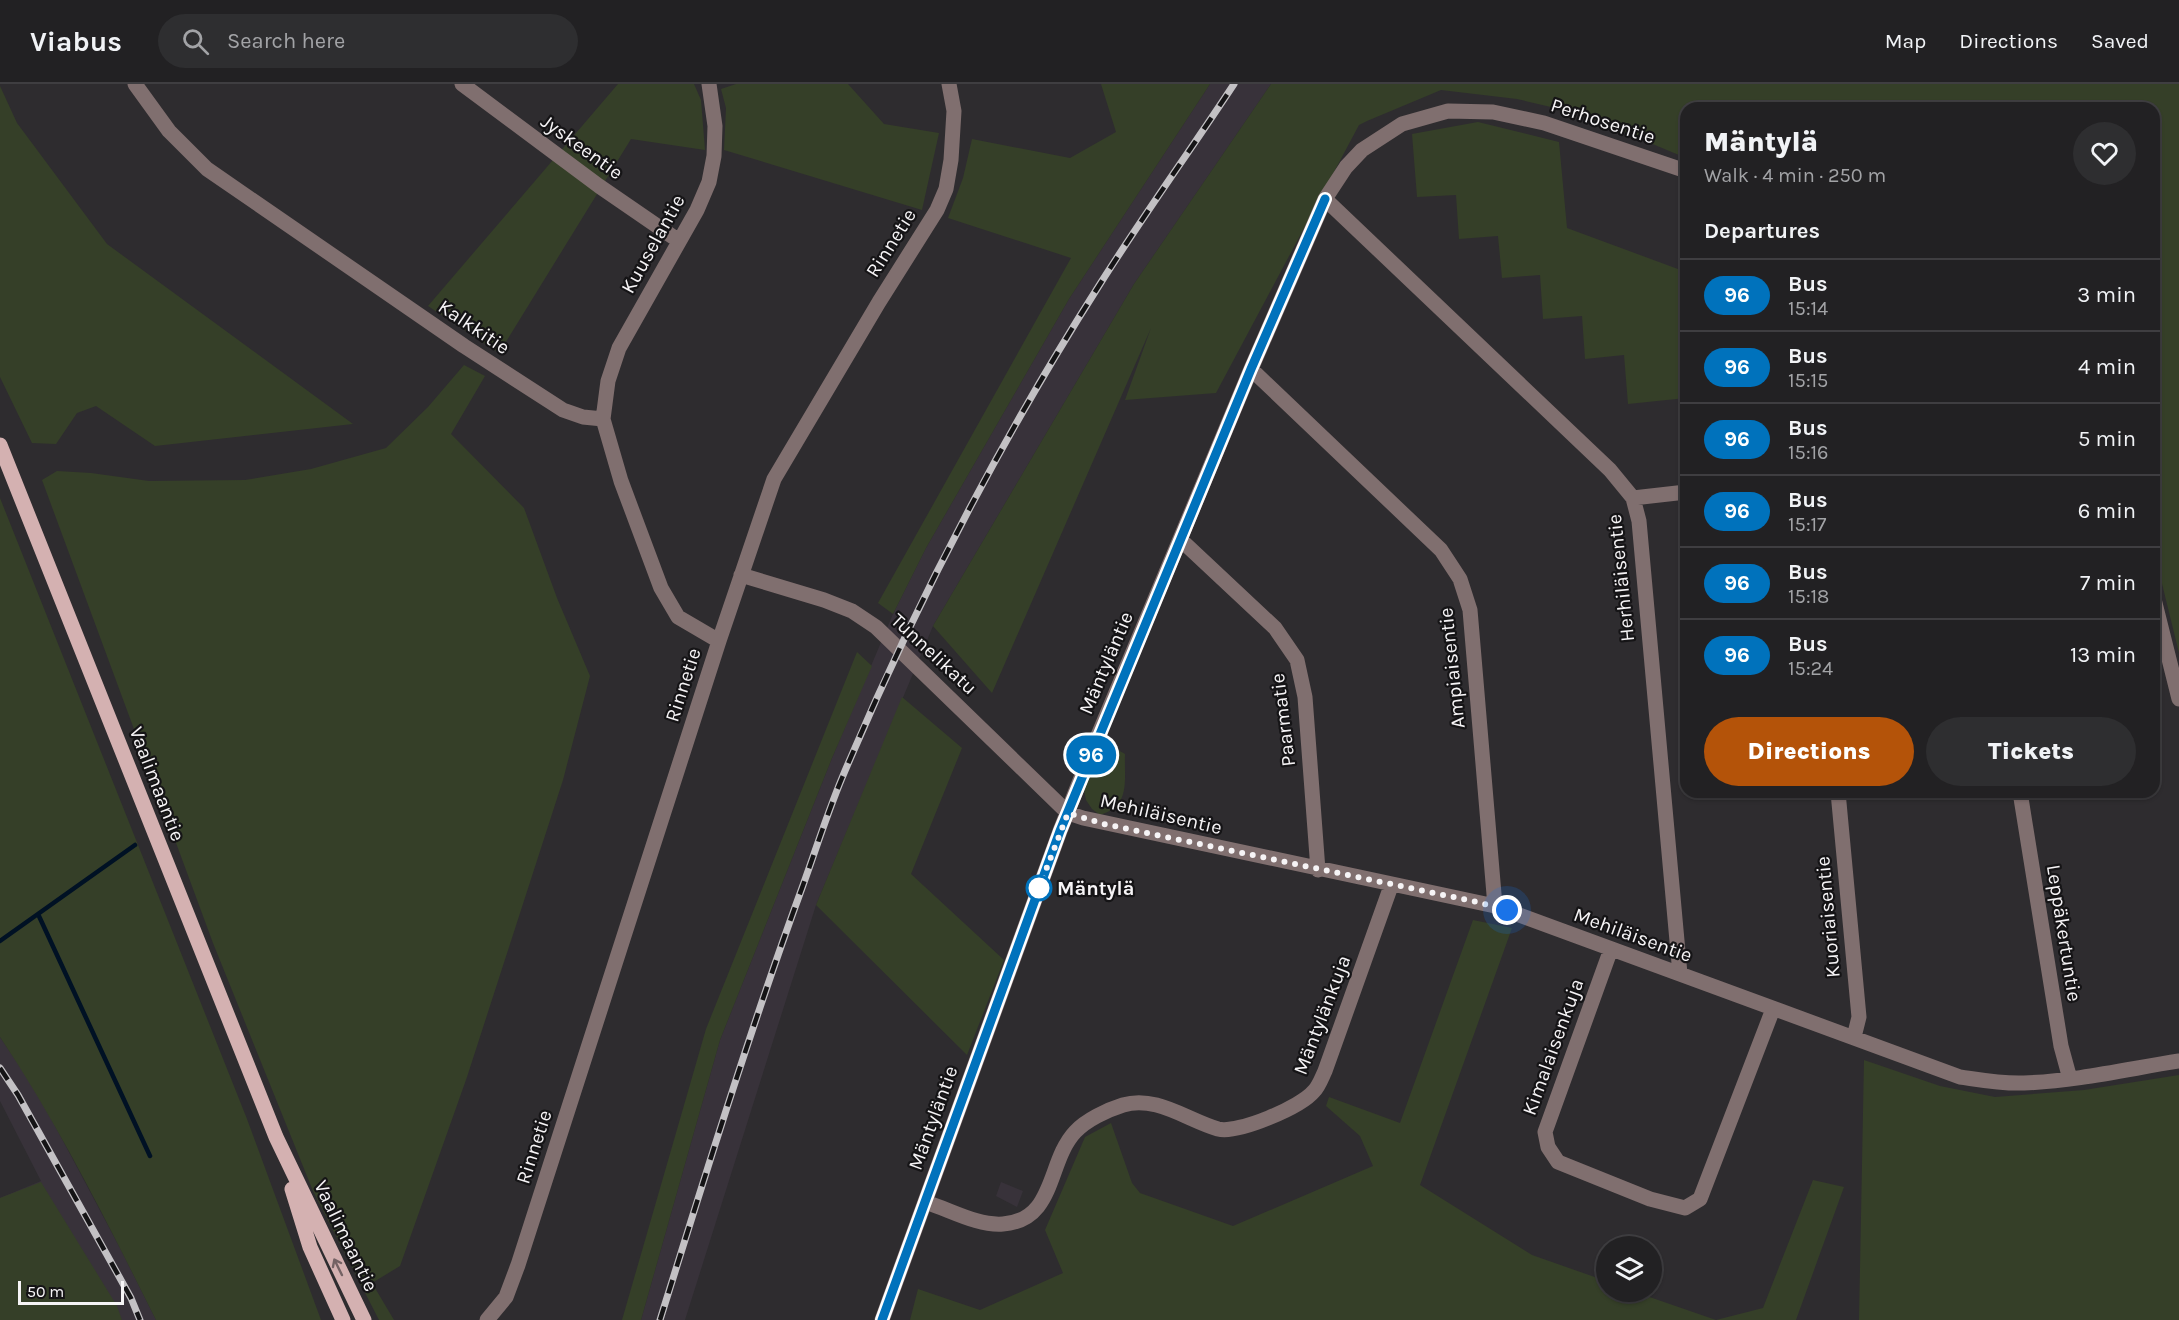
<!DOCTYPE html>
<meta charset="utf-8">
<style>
:root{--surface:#222123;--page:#2e2e30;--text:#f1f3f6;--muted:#a2a3a6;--line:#3f3e41;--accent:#b45309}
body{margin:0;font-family:Karla,sans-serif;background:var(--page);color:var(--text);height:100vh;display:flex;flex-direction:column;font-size:22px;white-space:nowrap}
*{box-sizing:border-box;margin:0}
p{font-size:20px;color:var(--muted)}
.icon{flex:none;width:33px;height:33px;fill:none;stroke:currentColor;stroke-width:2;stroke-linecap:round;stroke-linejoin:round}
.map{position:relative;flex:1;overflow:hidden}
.details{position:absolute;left:1680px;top:18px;width:480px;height:696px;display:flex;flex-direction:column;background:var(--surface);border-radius:18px;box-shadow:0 2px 4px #0004,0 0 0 2px var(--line)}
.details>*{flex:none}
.badge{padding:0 12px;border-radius:20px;font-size:21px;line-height:39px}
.controls{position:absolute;left:1596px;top:1152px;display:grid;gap:12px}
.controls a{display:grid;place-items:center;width:66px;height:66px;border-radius:50%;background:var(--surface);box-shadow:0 2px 4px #0004,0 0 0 2px var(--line);font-size:30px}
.scale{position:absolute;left:18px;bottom:15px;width:106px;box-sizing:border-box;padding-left:6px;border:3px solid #f6f4f6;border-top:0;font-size:16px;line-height:21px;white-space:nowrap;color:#f6f4f6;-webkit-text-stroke:4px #151416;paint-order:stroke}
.you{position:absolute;width:30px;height:30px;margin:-15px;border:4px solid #fff;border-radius:50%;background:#1a73e8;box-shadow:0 0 0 9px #1a73e833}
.map>.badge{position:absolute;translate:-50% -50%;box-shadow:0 0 0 3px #fff}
h2{padding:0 24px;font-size:22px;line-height:54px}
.round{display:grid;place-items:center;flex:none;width:63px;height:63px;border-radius:32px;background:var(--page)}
.headline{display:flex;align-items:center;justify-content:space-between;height:102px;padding:0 24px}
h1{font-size:28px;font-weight:800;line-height:45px}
.button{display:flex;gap:12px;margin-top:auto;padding:12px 24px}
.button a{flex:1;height:69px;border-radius:36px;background:var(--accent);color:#fff;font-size:24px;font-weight:800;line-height:69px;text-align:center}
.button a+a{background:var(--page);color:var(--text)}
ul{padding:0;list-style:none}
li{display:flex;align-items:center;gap:18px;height:72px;padding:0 24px;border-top:2px solid var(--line)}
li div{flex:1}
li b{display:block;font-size:22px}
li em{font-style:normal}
li .badge{min-width:66px;font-weight:700;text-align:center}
header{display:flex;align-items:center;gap:36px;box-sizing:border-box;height:84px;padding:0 30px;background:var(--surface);border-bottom:2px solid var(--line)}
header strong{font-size:28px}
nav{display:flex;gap:33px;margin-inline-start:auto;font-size:21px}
.search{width:420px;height:54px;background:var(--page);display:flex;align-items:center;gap:15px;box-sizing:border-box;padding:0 21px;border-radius:33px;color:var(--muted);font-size:22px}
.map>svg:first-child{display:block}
.built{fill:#38323a}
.green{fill:#353f28}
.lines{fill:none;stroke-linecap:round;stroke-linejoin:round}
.stream{stroke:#001124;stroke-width:4.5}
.minor{stroke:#806f6f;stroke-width:15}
.major{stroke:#d4b1b1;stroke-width:15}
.rail-casing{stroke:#c3c1c4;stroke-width:7}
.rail{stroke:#151416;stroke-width:4.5;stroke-dasharray:14;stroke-linecap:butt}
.oneway{stroke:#746264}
.line-casing{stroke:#fff;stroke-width:14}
.line{stroke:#0072bc;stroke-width:9}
.walk{stroke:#f6f4f6;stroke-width:6;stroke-dasharray:0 10.8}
.stop-dot{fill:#fff;stroke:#0072bc;stroke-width:3}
.labels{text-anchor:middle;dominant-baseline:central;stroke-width:4.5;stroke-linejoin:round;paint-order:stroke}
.street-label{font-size:20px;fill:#f6f4f6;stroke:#151416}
.stop-label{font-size:20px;font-weight:bold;fill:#f6f4f6;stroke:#151416;text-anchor:start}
</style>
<header>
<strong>Viabus</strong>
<div class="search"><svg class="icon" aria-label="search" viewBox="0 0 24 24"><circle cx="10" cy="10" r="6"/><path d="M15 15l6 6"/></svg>Search here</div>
<nav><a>Map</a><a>Directions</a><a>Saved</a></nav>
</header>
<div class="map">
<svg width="2179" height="1236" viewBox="0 0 2179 1236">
<rect width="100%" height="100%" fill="#2e2c2f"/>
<path class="built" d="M1210,0H1271L1134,200L933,542L816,821L685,1236H641L720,956L832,674L893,530L926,464L1069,215Z
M0,953L36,1006L121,1166L156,1236H0V1114L41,1097L0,1017Z
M1001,1098L1023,1107L1017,1123L996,1112Z"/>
<path class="green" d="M618,0H694L701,16L705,66L631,55L499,269L428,222Z
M736,0H848L884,40L939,49L922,126L724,66L726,24L721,5Z
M1101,0H1210L1069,215L926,464L893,530L878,519L1071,174L948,134L963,94L972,55L1070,74L1116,48Z
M1271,0H2179V569L2154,467V24H1686V74L1581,30L1517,15L1441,6L1367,37L1359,41L1216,309L1125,316L1151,244L992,609L933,542L1134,200Z
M0,2L17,39L107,160L353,340L155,362L96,322L77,329L56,360L32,359L0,293Z
M1478,38L1559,58L1567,144L1686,188V314L1628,320L1624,271L1585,275L1582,232L1543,235L1540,191L1502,194L1498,152L1459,155L1456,111L1417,113L1412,50Z
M464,281L485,292L451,350L524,424L557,514L590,592L563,696L467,993L400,1182L372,1199L394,1236H379L313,1107L213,859L42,396L57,387L91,389L149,397L245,396L311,385L386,364L428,323Z
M0,414L247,1035L321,1236H156C108,1140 60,1043 0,953Z
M857,568L872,582L832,674L720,956L641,1236H622L706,945Z
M902,613L962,664L911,790L1004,876L967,971L816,821Z
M1111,662L1125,670C1124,697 1131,722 1100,731L1092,725L1086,716L1084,706L1100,668Z
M1473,836L1512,844L1420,1101L1532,1171L1606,1197V1208H1635L1716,1236L1763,1224L1813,1096L1844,1103L1796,1236H910L918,1205L980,1226L1063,1189L1045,1146L1085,1053L1111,1039L1132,1099L1140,1109L1233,1142L1373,1082L1360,1052L1326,1022L1329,1013L1400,1039Z
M1864,976L1940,1002L1995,1013L2084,1006L2179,991V1236H1859Z
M41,1098L117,1222L122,1236H0V1114Z"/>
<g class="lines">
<path class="stream" d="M38,830L150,1072
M0,857L135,761"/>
<path class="minor" d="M135,0L169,47L207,85L464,262L563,326L583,333L603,335L621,397L661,504L678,533L719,557
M462,0L599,102L679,157
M1325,115L1610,386L1633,414L1639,437L1680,890
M1251,285L1441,466L1460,495L1470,526L1495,822
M603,335L608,297L619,264L697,126L709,98L714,72L715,42L709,0
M1633,414L1686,408
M1181,456L1275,544L1297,576L1305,613L1318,786
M741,491L824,516L852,527L876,543L1068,729L1083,734L1495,822L1960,993C1981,996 2002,1000 2024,999C2076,997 2128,985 2179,977
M2154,515L2179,615
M1838,708L1859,933L1854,953
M2020,708L2061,962L2070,995
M1611,865L1545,1048L1548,1063L1558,1078L1650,1115L1685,1124L1700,1115L1773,925
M925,1118C949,1125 977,1142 1003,1140C1056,1136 1047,1078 1075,1048C1086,1036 1107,1026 1123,1021C1156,1011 1187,1036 1218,1045C1238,1050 1301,1023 1314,1007C1319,1002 1322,993 1325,987L1391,802
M487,1236L506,1213L518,1181L719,557L774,395L879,218L937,126L946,105L951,76L954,27L949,0
M882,1236L1060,747L1094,661L1251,285L1325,115L1346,83L1362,66L1402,40L1448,27L1493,28L1544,39L1686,87"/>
<path class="major" d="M0,361L276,1053L364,1236
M292,1105L310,1163L343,1236"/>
<defs>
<path id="rail" d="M0,984L18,1011L131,1214L140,1236
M660,1236C705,1092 750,946 802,804C815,768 827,730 842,694C914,523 1000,357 1100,200C1143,132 1190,67 1234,0"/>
</defs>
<use href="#rail" class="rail-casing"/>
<use href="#rail" class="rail"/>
</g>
<defs><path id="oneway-shaft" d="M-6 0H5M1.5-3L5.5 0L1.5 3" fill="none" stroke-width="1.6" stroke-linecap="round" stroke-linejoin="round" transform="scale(1.5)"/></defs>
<use class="oneway" href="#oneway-shaft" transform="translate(338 1183) rotate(-116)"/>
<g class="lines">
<defs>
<path id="line" d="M882,1236L1060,747L1251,285L1325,115"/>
</defs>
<use href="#line" class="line-casing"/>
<use href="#line" class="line"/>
<path class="walk" d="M1039,804L1068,729L1104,740L1477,818L1507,826"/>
</g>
<circle class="stop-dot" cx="1039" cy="804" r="12"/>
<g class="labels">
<g class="street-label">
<text transform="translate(1603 37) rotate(18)">Perhosentie</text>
<text transform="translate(582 63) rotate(36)">Jyskeentie</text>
<text transform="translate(891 159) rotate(-58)">Rinnetie</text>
<text transform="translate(653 160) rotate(-61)">Kuuselantie</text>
<text transform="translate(474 243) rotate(34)">Kalkkitie</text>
<text transform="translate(1621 494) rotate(-96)">Herhiläisentie</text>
<text transform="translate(934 570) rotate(43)">Tunnelikatu</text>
<text transform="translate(1106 579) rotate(-67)">Mäntyläntie</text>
<text transform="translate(1452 584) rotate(-96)">Ampiaisentie</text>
<text transform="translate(683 601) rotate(-72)">Rinnetie</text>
<text transform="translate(1283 636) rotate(-97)">Paarmatie</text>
<text transform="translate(157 700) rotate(69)">Vaalimaantie</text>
<text transform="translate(1161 730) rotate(13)">Mehiläisentie</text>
<text transform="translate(1828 833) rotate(-95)">Kuoriaisentie</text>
<text transform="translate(2064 849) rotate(81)">Leppäkertuntie</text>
<text transform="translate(1633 851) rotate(20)">Mehiläisentie</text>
<text transform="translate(1322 931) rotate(-69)">Mäntylänkuja</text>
<text transform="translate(1553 963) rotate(-70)">Kimalaisenkuja</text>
<text transform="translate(933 1034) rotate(-70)">Mäntyläntie</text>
<text transform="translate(534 1063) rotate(-72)">Rinnetie</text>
<text transform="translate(346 1152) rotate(64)">Vaalimaantie</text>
</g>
<g class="stop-label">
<text x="1057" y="804">Mäntylä</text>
</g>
</g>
</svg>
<div class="controls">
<a><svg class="icon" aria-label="layers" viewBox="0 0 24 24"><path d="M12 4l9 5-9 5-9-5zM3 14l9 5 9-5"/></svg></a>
</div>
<div class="scale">50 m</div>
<div class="you" style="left:1507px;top:826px"></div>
<b class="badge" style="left:1091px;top:671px;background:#0072bc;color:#fff">96</b>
<section class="details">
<div class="headline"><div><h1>Mäntylä</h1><p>Walk · 4 min · 250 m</p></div><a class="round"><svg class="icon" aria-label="heart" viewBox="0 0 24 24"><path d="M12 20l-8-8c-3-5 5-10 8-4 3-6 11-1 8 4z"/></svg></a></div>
<h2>Departures</h2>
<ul>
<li><span class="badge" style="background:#0072bc;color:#fff">96</span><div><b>Bus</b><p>15:14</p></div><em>3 min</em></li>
<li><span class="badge" style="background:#0072bc;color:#fff">96</span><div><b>Bus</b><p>15:15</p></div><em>4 min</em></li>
<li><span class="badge" style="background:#0072bc;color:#fff">96</span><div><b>Bus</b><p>15:16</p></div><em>5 min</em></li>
<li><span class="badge" style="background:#0072bc;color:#fff">96</span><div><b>Bus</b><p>15:17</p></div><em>6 min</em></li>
<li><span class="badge" style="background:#0072bc;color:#fff">96</span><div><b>Bus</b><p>15:18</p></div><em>7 min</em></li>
<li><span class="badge" style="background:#0072bc;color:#fff">96</span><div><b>Bus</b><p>15:24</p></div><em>13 min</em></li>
</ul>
<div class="button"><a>Directions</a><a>Tickets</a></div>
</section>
</div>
